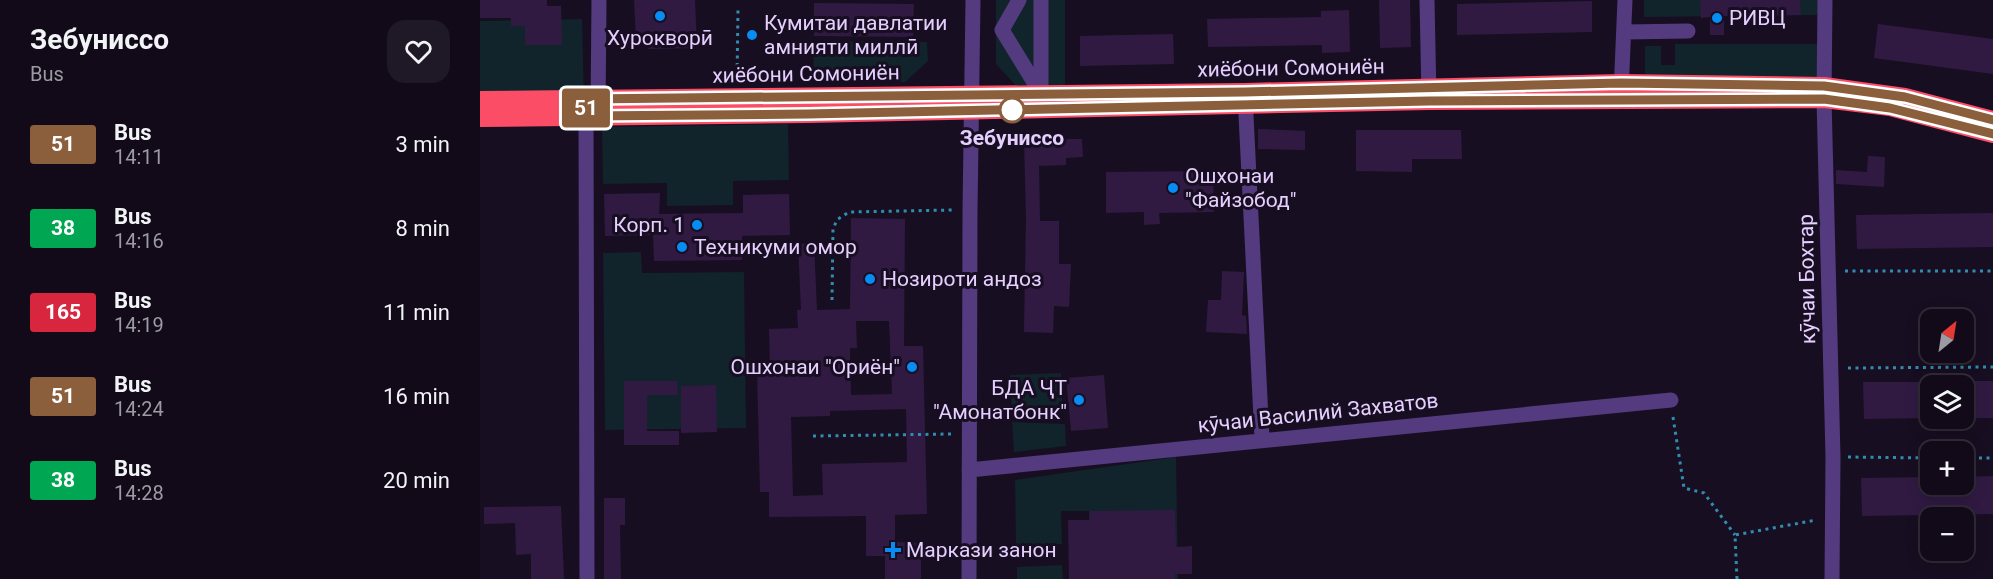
<!DOCTYPE html>
<meta charset="utf-8">
<style>
:root{--surface:#120a19;--page:#1f1826;--text:#f1f3f6;--muted:#9c9aa2;--line:#312b38}
body{margin:0;font-family:Roboto,sans-serif;background:var(--page);color:var(--text);height:100vh;display:flex;flex-direction:column;font-size:22px;white-space:nowrap}
*{box-sizing:border-box;margin:0}
p{font-size:20px;color:var(--muted)}
.icon{flex:none;width:33px;height:33px;fill:none;stroke:currentColor;stroke-width:2;stroke-linecap:round;stroke-linejoin:round}
.map{position:relative;flex:1;overflow:hidden}
.sheet{display:flex;flex-direction:column;background:var(--surface);width:480px}
.sheet>*{flex:none}
.badge{padding:0 12px;border-radius:4px;font-size:21px;line-height:39px}
.needle{width:39px;rotate:30deg}
.tools{position:absolute;left:1440px;top:309px;display:grid;gap:12px}
.tools a{display:grid;place-items:center;width:54px;height:54px;border-radius:12px;background:var(--surface);box-shadow:0 3px 15px #0003,0 0 0 2px var(--line);font-size:30px}
.map>.badge{position:absolute;translate:-50% -50%;box-shadow:0 0 0 3px #fff}
.round{display:grid;place-items:center;flex:none;width:63px;height:63px;border-radius:18px;background:var(--page)}
.head{display:flex;align-items:center;justify-content:space-between;height:102px;padding:0 30px}
h1{font-size:28px;font-weight:700;line-height:45px}
ul{padding:0;list-style:none}
li{display:flex;align-items:center;gap:18px;height:84px;padding:0 30px}
li div{flex:1}
li b{display:block;font-size:22px}
li em{font-style:normal}
li .badge{min-width:66px;font-weight:700;text-align:center}
main{display:flex;flex:1;min-height:0}
.map>svg:first-child{display:block}
.green{fill:#11232b}
.building{fill:#301a42;fill-rule:evenodd}
.lines{fill:none;stroke-linecap:round;stroke-linejoin:round}
.path{stroke:#318db0;stroke-width:3;stroke-dasharray:3 4.5;stroke-linecap:butt}
.minor{stroke:#543a7f;stroke-width:15}
.highway{stroke:#fb4d66;stroke-width:18}
.line-casing{stroke:#fff;stroke-width:14}
.line{stroke:#8b5e3c;stroke-width:9}
.poi-dot{fill:#068cf3;stroke:#180e21;stroke-width:2}
.stop-dot{fill:#fff;stroke:#8b5e3c;stroke-width:3}
.labels{text-anchor:middle;dominant-baseline:central;stroke-width:6;stroke-linejoin:round;paint-order:stroke}
.poi-label{font-size:21px;fill:#e4cffe;stroke:#180e21;text-anchor:start}
.street-label{font-size:21px;fill:#e4cffe;stroke:#180e21}
.stop-label{font-size:21px;font-weight:bold;fill:#e4cffe;stroke:#180e21}
</style>
<main>
<section class="sheet">
<div class="head"><div><h1>Зебуниссо</h1><p>Bus</p></div><a class="round"><svg class="icon" aria-label="heart" viewBox="0 0 24 24"><path d="M12 20l-8-8c-3-5 5-10 8-4 3-6 11-1 8 4z"/></svg></a></div>
<ul>
<li><span class="badge" style="background:#8b5e3c;color:#fff">51</span><div><b>Bus</b><p>14:11</p></div><em>3 min</em></li>
<li><span class="badge" style="background:#00a651;color:#fff">38</span><div><b>Bus</b><p>14:16</p></div><em>8 min</em></li>
<li><span class="badge" style="background:#d7263d;color:#fff">165</span><div><b>Bus</b><p>14:19</p></div><em>11 min</em></li>
<li><span class="badge" style="background:#8b5e3c;color:#fff">51</span><div><b>Bus</b><p>14:24</p></div><em>16 min</em></li>
<li><span class="badge" style="background:#00a651;color:#fff">38</span><div><b>Bus</b><p>14:28</p></div><em>20 min</em></li>
</ul>
</section>
<div class="map">
<svg width="1513" height="579" viewBox="0 0 1513 579">
<rect width="100%" height="100%" fill="#180e21"/>
<path class="green" d="M516,0H585V93L542,92L516,64Z
M1164,0H1341V15L1164,17Z
M102,19L104,101L0,103V21Z
M333,41L447,42L448,61L425,82H334Z
M1195,44H1338V87H1165V46H1181V65H1195Z
M308,124L309,180L253,181V205L187,206V183L123,184L122,127Z
M161,252L162,273L264,272L266,428L125,430L123,253Z
M581,373L583,412L532,411L530,375Z
M532,422L585,424L586,446L534,452Z
M696,457L698,579H608L609,511H581L582,544L536,545L535,480Z
M582,565L583,579H537V567Z"/>
<path class="building" d="M0,0H67V6H81L82,45H45V26H31V18H0Z
M154,0H215L217,48L169,49L156,39Z
M899,0H930L931,47L900,48Z
M1220,0H1320L1321,15L1244,16V35H1230V17L1221,18Z
M1112,1V32L977,35V4Z
M334,3L434,4L433,37L334,36Z
M869,10L870,52L842,53V45L728,47L727,19L841,17V11Z
M1398,24L1513,39V74L1394,58Z
M693,34L694,64L600,66V36Z
M778,129L825,131V150L778,149Z
M876,130H981L982,159H932V172L876,171Z
M544,139H602L603,157L586,158V165L559,166L560,221H579V264H591L589,307L574,306L573,333L544,332L546,218Z
M1388,156L1405,157L1404,187L1356,184V170L1387,172Z
M733,171L734,212L679,213L680,224L664,225V212L626,213V172Z
M180,193L179,214L263,213V195L309,194L310,235L262,236V260L174,261L173,235L125,236L124,194Z
M1513,213V247L1377,249L1376,215Z
M371,218L425,219L424,346H443L447,514L415,515V542L441,543V579H405V556H386V516L289,517V492H280L277,372H290L289,329L318,328L317,310H321L318,244L334,243L337,310L370,309ZM376,321H409L412,394L371,395L370,348H377ZM426,409L427,462L342,464L343,495L313,496L311,417L350,416V411Z
M742,271L764,272L762,315L766,316L767,334L726,332L728,300H741Z
M624,375L628,428L591,431L586,378Z
M144,381H197L198,395H167V431H199V445H144Z
M1484,381H1513V418H1484Z
M1383,382H1450V418L1384,419Z
M236,385L237,432L201,433V386Z
M1513,476V514L1382,516L1381,478L1450,477V484H1484V477Z
M124,498H145V525H140L141,579H124Z
M81,506L84,579H51V554L36,555L35,523L4,524V507Z
M695,510L696,547L712,546V574H695V579H589L588,520H610L609,511Z"/>
<g class="lines">
<path class="path" d="M257,81L258,8
M1365,271H1513
M352,300L353,228L358,219L369,212L473,210
M1368,368L1513,367
M1193,417L1204,488L1224,493L1255,535
M333,436L472,434
M1368,457L1450,458
M1484,458H1513
M1257,579L1255,535L1336,520"/>
<path class="minor" d="M539,0L522,30L560,92
M947,0L949,98
M1345,0L1344,99L1353,457L1352,579
M1145,32L1208,31
M1141,93L1145,0
M765,95L782,439
M106,105L107,579
M561,105V0
M118,110L119,0
M489,470L1191,400
M489,579L490,210L493,0"/>
<path class="highway" d="M0,100L765,92L1141,83L1344,86L1425,97L1513,120
M0,118L328,114L949,101L1344,99L1410,107L1513,134"/>
</g>
<g class="lines">
<defs>
<path id="line" d="M1513,120L1425,97L1344,86L1141,83L765,92L107,99L106,116L328,114L949,101L1344,99L1410,108L1513,134"/>
</defs>
<use href="#line" class="line-casing"/>
<use href="#line" class="line"/>
</g>
<g class="poi-dot">
<circle cx="180" cy="16" r="6"/>
<circle cx="1237" cy="18" r="6"/>
<circle cx="272" cy="35" r="6"/>
<circle cx="693" cy="188" r="6"/>
<circle cx="217" cy="225" r="6"/>
<circle cx="202" cy="247" r="6"/>
<circle cx="390" cy="279" r="6"/>
<circle cx="432" cy="367" r="6"/>
<circle cx="599" cy="400" r="6"/>
<path d="M410 541h6v6h6v6h-6v6h-6v-6h-6v-6h6z"/>
</g>
<circle class="stop-dot" cx="532" cy="110" r="12"/>
<g class="labels">
<g class="poi-label">
<text x="1249" y="18">РИВЦ</text>
<text x="284" y="23">Кумитаи давлатии<tspan x="284" dy="24">амнияти миллӣ</tspan></text>
<text x="180" y="38" text-anchor="middle">Хурокворӣ</text>
<text x="705" y="176">Ошхонаи<tspan x="705" dy="24">"Файзобод"</tspan></text>
<text x="205" y="225" text-anchor="end">Корп. 1</text>
<text x="214" y="247">Техникуми омор</text>
<text x="402" y="279">Нозироти андоз</text>
<text x="420" y="367" text-anchor="end">Ошхонаи "Ориён"</text>
<text x="587" y="388" text-anchor="end">БДА ҶТ<tspan x="587" dy="24">"Амонатбонк"</tspan></text>
<text x="426" y="550">Маркази занон</text>
</g>
<g class="street-label">
<text transform="translate(811 68) rotate(-1)">хиёбони Сомониён</text>
<text transform="translate(326 74) rotate(-1)">хиёбони Сомониён</text>
<text transform="translate(1327 279) rotate(-91)">кӯчаи Бохтар</text>
<text transform="translate(838 413) rotate(-6)">кӯчаи Василий Захватов</text>
</g>
<g class="stop-label">
<text x="532" y="138">Зебуниссо</text>
</g>
</g>
</svg>
<div class="tools">
<a><svg class="needle" viewBox="-14 -14 28 28"><path d="M0-13l5 13h-10z" fill="#e53935"/><path d="M0 13l5-13h-10z" fill="#9c9aa2"/></svg></a>
<a><svg class="icon" aria-label="layers" viewBox="0 0 24 24"><path d="M12 4l9 5-9 5-9-5zM3 14l9 5 9-5"/></svg></a>
<a>+</a>
<a>−</a>
</div>
<b class="badge" style="left:106px;top:108px;background:#8b5e3c;color:#fff">51</b>
</div>
</main>
